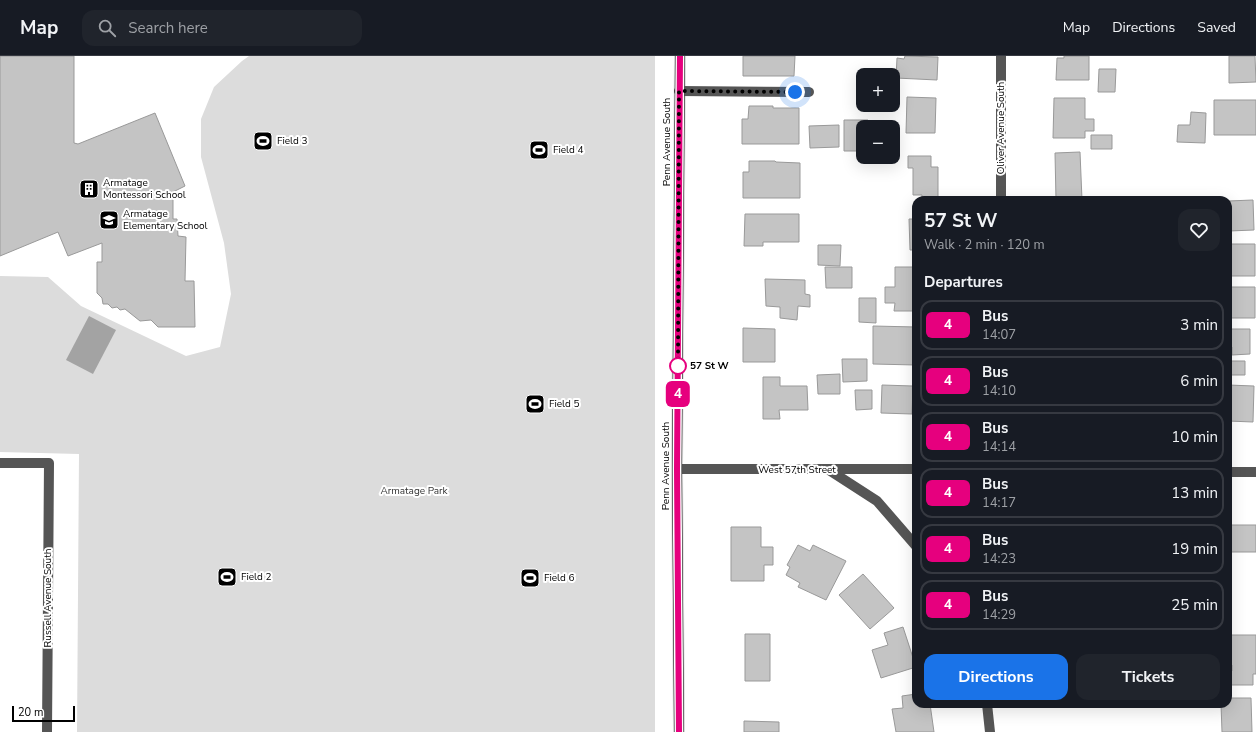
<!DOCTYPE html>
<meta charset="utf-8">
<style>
:root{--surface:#171b24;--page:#20242c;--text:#f1f3f6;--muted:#9ea1a6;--line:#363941;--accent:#1a73e8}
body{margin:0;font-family:"Nunito Sans",sans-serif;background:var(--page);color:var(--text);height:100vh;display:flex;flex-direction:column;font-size:15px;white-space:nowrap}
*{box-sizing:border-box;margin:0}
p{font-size:13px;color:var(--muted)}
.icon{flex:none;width:22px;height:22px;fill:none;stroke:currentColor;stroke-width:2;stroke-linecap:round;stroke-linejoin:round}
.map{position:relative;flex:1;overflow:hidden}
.side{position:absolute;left:912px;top:140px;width:320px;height:512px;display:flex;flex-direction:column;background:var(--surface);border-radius:12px;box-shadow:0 4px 16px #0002}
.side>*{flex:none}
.badge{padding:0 8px;border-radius:6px;font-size:14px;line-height:26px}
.fabs{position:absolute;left:856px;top:12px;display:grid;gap:8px}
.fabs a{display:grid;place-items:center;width:44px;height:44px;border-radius:8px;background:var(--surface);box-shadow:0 4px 16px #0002;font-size:20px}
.scale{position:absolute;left:12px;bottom:10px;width:63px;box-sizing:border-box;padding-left:4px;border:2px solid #000;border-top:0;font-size:11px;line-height:14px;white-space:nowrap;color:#000;-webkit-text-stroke:3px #fff;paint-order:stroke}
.you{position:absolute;width:20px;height:20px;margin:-10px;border:3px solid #fff;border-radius:50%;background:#1a73e8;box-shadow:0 0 0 6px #1a73e833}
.map>.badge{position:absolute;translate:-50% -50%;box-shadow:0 0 0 2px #fff}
h2{padding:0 12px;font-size:15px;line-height:36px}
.round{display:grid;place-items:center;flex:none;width:42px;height:42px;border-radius:12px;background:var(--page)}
.head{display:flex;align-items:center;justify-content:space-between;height:68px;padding:0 12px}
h1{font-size:19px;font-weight:700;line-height:30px}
.button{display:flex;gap:8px;margin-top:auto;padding:8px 12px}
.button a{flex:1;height:46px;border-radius:12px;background:var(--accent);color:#fff;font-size:16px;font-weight:700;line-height:46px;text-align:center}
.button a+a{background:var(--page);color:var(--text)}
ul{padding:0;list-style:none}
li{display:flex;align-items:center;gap:12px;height:50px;margin:0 8px 6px;padding:0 4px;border:2px solid var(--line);border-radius:12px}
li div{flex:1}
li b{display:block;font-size:15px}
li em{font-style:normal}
li .badge{min-width:44px;font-weight:700;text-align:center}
header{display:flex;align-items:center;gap:24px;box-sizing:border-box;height:56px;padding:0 20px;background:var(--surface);border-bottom:1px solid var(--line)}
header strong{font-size:19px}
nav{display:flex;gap:22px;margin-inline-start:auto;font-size:14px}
.search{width:280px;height:36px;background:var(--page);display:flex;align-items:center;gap:10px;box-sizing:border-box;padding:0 14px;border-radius:12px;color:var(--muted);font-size:15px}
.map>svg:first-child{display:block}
.green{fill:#dcdcdc}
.water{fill:#a3a3a3}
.building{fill:#c4c4c4;stroke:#999}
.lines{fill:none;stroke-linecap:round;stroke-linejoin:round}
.major-casing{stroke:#dbdbdb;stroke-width:12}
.minor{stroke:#555;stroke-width:10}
.major{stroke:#000;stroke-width:10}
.line-casing{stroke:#fff;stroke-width:9}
.line{stroke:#e6007e;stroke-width:6}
.walk{stroke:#000;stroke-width:4;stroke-dasharray:0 7.2}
.stop-dot{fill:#fff;stroke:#e6007e;stroke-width:2}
.labels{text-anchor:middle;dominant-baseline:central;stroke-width:4;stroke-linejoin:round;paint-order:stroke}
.street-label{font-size:10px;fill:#000;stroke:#fff}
.poi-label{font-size:10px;fill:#000;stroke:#fff;text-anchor:start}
.stop-label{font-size:10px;font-weight:bold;fill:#000;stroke:#fff;text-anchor:start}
.park-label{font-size:10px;fill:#333;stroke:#fff}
</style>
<header>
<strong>Map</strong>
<div class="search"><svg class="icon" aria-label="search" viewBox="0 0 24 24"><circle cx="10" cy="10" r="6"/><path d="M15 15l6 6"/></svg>Search here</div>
<nav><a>Map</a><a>Directions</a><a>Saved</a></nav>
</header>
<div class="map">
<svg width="1256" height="676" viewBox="0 0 1256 676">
<rect width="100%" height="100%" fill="#fff"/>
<path class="green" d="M249,0H655V676H77L79,398L0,396V220L48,221L81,250L186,300L220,291L231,238L224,187L201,101V63L214,31L242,5Z"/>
<path class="water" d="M89,260L116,274L93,318L66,304Z"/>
<path class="building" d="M0,0H74V87L78,88L155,57L185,130L173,136V163H177L178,180L186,181L185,225H194L195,271H158L151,264L140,265L125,253L120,254L117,251L112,252L108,248H103L102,242L97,237V206H102V187L68,200L58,176L0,200Z
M743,0H795L794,20H743Z
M905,0L938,1L937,24L896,22L897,2L904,3Z
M1064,0H1089V24H1056L1057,2H1064Z
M1229,0H1255L1256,26L1229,27Z
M1099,13H1116L1115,36H1098Z
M907,41L936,42L935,77H906Z
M1054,42H1085V63H1094V75H1085V82H1053Z
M1214,44H1256V79H1214Z
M749,50H773V52H799V88H742V63H748Z
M1191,56L1206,57L1205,87L1177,86L1178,69H1190Z
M844,64H868L869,71H863V95H844Z
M839,69V91L810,92L809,70Z
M1091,79H1112V93H1091Z
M1080,96L1082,144H1056L1055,97Z
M908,100H931V111H938V144H922V139H913V112H908Z
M749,105H775L776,106L800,107V142H743V116H749Z
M1253,144L1254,174L1229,175L1228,145Z
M745,158H799V186H763V190H744Z
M909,163H916V194H910Z
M1228,188H1255V220H1228Z
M818,189H841L840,210L818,209Z
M825,211H852V232H826Z
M895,211H916V255H894L895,247H885V231H895Z
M765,223L805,224V238L810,239V251L798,250L797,264L780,262V251L766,250Z
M1228,231H1255V262H1228Z
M859,242H876V267L859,266Z
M873,270L916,271V309L873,308Z
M743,272L775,273V306H743Z
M1228,273H1250V298L1232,299V291H1228Z
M842,303H867V325L843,326Z
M1228,305H1245V319H1228Z
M840,318V338H818L817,319Z
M763,321H780V330H807L808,354H779L780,363H763Z
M882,329L913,330L912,358L881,357Z
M1228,329L1254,330L1253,366L1228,365Z
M855,334H872V353L856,354Z
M1228,469H1256V496H1228Z
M731,471H761V491H773V509H764V525H731Z
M798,489L810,495L813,489L846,505L826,544L798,531L800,527L786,519L790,511L787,509Z
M863,518L894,552L870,573L839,539Z
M903,571L916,611L881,622L872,594L888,589L884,577Z
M745,578H770V625H745Z
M1230,579H1256V618H1253V629H1228V615H1232V609H1228V588H1230Z
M916,638V648H930L934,676H896L892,653L903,652L902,640Z
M1228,642H1251L1252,676H1222L1221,648H1228Z
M744,665L779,666V676H744Z"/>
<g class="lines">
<defs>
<path id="major" d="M679,676L677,413L680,0"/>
</defs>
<use href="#major" class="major-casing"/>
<path class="minor" d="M679,35L809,36
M1001,144V0
M0,407H49L47,676
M677,413H916
M829,414L877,445L916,490
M1228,416H1256
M987,648L990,676"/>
<use href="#major" class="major"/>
</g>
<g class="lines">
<defs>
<path id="line" d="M679,676L677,413L680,0"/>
</defs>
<use href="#line" class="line-casing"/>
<use href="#line" class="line"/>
<path class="walk" d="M678,310L679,35L795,36"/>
</g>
<defs>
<symbol id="stadium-square" viewBox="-11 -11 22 22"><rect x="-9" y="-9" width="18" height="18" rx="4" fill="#000" stroke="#fff"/><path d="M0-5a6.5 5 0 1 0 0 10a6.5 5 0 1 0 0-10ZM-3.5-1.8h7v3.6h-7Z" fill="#fff"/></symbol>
<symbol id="building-square" viewBox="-11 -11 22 22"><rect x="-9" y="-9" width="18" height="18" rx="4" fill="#000" stroke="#fff"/><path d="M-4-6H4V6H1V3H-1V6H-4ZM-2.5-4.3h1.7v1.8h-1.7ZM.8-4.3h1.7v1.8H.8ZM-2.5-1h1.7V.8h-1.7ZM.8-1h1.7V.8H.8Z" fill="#fff"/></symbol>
<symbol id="school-square" viewBox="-11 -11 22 22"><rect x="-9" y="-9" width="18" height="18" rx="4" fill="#000" stroke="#fff"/><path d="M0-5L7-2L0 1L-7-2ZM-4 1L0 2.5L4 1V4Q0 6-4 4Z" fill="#fff"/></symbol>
</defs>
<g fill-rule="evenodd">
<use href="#stadium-square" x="252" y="74" width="22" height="22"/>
<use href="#stadium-square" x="528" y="83" width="22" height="22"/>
<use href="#building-square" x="78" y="122" width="22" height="22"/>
<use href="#school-square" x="98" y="153" width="22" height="22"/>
<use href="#stadium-square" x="524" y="337" width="22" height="22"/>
<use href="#stadium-square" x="216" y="510" width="22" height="22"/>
<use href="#stadium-square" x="519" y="511" width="22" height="22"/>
</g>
<circle class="stop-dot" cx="678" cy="310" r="8"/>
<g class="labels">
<g class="street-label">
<text transform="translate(1001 72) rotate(-90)">Oliver Avenue South</text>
<text transform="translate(667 86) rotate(-90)">Penn Avenue South</text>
<text transform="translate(666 410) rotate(-90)">Penn Avenue South</text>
<text x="797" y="414">West 57th Street</text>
<text transform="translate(48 542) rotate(-90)">Russell Avenue South</text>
</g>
<g class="poi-label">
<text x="277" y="85">Field 3</text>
<text x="553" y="94">Field 4</text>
<text x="103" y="127">Armatage<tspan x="103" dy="12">Montessori School</tspan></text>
<text x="123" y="158">Armatage<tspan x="123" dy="12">Elementary School</tspan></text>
<text x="549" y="348">Field 5</text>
<text x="241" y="521">Field 2</text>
<text x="544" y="522">Field 6</text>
</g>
<g class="stop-label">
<text x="690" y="310">57 St W</text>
</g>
<g class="park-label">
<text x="414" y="435">Armatage Park</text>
</g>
</g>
</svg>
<div class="fabs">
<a>+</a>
<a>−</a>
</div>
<div class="scale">20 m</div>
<div class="you" style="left:795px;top:36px"></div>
<b class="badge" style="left:678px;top:338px;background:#e6007e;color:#fff">4</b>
<section class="side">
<div class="head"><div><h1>57 St W</h1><p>Walk · 2 min · 120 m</p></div><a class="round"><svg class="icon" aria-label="heart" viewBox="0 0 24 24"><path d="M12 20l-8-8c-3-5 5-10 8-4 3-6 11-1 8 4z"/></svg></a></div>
<h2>Departures</h2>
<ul>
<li><span class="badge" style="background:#e6007e;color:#fff">4</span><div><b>Bus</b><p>14:07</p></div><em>3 min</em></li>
<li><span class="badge" style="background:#e6007e;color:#fff">4</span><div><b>Bus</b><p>14:10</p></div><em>6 min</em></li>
<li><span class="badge" style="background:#e6007e;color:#fff">4</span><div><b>Bus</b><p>14:14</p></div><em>10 min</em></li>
<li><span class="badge" style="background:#e6007e;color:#fff">4</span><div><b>Bus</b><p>14:17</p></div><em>13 min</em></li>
<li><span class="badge" style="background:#e6007e;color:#fff">4</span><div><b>Bus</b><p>14:23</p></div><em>19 min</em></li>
<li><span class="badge" style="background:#e6007e;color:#fff">4</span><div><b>Bus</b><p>14:29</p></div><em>25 min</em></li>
</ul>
<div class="button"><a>Directions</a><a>Tickets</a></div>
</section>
</div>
